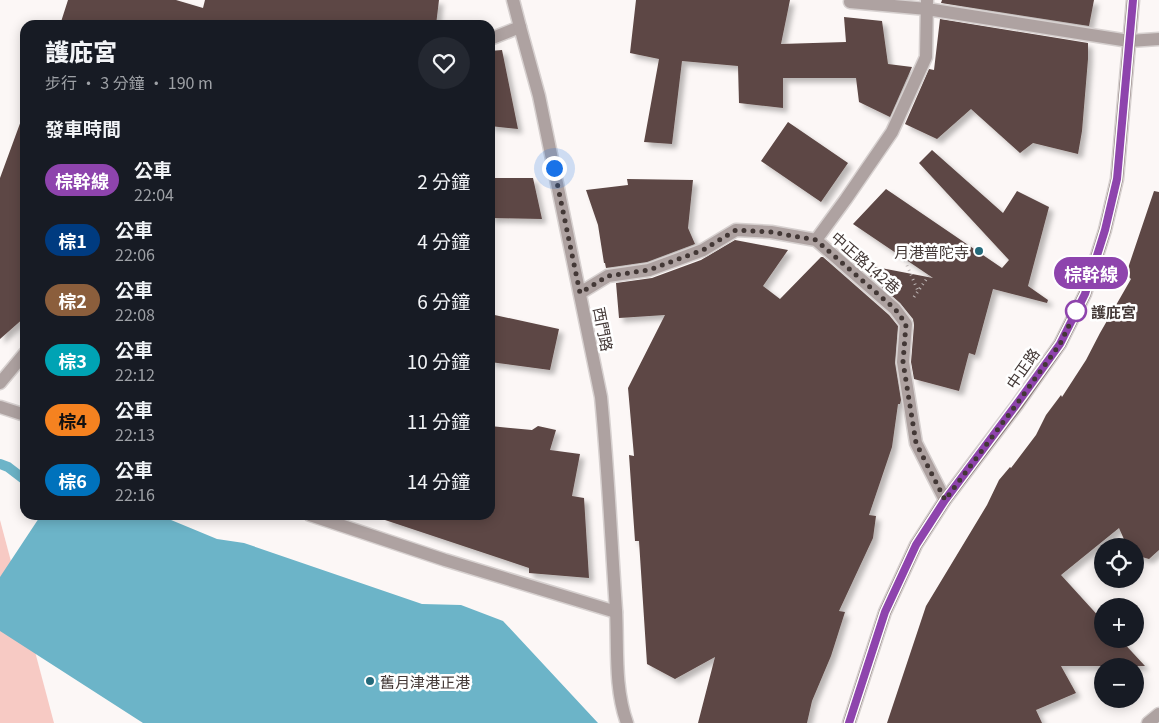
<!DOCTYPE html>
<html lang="zh-TW">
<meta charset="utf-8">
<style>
:root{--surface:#171b24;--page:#242831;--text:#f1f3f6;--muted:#9ea1a6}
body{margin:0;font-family:Georgia,"Noto Sans TC",serif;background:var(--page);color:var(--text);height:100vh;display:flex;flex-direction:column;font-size:19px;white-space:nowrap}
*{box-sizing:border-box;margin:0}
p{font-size:16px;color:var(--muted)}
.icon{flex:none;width:28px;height:28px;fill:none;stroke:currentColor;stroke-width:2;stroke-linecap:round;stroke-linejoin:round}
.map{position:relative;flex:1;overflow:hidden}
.drawer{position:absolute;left:20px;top:20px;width:475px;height:500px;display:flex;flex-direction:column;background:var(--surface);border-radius:15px;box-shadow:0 2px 12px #0003}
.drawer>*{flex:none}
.badge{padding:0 10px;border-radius:16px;font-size:18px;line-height:32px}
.buttons{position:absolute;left:1094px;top:538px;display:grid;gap:10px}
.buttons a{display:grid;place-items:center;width:50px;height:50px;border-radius:50%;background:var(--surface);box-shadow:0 2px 12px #0003;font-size:25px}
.you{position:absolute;width:25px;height:25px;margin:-12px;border:4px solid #fff;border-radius:50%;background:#1a73e8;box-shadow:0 0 0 8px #1a73e833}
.map>.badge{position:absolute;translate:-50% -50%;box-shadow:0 0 0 2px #fff}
h2{padding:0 25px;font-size:19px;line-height:45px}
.round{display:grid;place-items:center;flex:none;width:52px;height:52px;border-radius:26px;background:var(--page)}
.headline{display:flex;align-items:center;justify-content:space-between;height:85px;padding:0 25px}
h1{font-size:24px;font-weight:800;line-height:38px}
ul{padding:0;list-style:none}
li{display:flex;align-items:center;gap:15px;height:60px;padding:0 25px}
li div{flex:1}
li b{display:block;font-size:19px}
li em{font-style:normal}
li .badge{min-width:55px;font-weight:700;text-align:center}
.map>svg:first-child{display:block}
.green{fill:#f7cac4}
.water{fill:#6cb4c8}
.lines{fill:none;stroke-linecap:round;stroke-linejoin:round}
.stream{stroke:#6cb4c8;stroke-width:10}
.building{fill:#5d4744;filter:url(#shadow)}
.lane-casing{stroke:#d7d1d0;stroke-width:15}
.street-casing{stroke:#d7d1d0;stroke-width:15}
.secondary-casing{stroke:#d7d1d0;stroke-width:15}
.path{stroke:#bfb8b7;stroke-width:3;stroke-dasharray:1 4;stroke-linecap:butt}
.lane{stroke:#aea2a1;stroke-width:12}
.street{stroke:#aea2a1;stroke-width:12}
.secondary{stroke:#8a7977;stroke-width:12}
.line-casing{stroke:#fff;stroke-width:11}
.line{stroke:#8e44ad;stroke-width:8}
.walk{stroke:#433836;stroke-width:5;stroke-dasharray:0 9}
.poi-dot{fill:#24697a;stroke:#fff;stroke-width:2}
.stop-dot{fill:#fff;stroke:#8e44ad;stroke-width:2.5}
.labels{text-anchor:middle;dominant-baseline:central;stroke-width:5;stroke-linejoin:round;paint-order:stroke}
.poi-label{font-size:15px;fill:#433836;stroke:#fff;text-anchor:end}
.street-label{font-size:15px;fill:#433836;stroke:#fff}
.stop-label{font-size:15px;font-weight:bold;fill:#433836;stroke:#fff;text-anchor:start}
</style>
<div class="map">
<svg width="1159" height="723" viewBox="0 0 1159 723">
<defs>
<filter id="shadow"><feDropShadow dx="4.5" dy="4.5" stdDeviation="2.5" flood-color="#0004"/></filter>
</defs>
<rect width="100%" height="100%" fill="#fcf7f6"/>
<path class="green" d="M0,520L54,723H0Z"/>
<path class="water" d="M41,515H159L217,539L244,543L422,604L461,605L503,621L598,723H143L0,631V577Z"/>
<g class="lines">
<path class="stream" d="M0,464L8,467L25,480"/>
</g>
<path class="building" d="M68,0H176L203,8L205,0H439L436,25H60Z
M636,0H790L781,44L846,42L844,17L882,21L888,64L912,67L890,117L859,102L856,78H783V108L739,103L738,66L682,61L672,144L644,142L659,59L630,53Z
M942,0H1094L1089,26L941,3Z
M940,19L1088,43V59L1082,131L1078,154L1033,143L1020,153L971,109L937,139L905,124L929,69L934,70Z
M502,50L518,129L490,126V51Z
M22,118H25V317L0,339V178Z
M788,122L848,163L821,202L761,161Z
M932,150L1003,213L1017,191L1049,207L1028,286L1048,300L1047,303L993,289L975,355L969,353L959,391L914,379L911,362L914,325L913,319L900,303L855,263L933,278L853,224L886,189L1002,268L1009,260L919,163Z
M490,178H533L542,219L490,218Z
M627,179L693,180L688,228L695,244L647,262L606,268L605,263H604L598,225L586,190L628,185Z
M1154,191L1159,192V550L1149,559L1135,555V546H1127L1119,528L1061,575L1102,620V639H1120L1145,666H1061L1076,693L1036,710L1042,723H887L926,606L987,505L999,480L1010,467L1011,468L1036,435L1046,415L1061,395L1062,397L1086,360L1100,333L1131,279L1126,274Z
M735,240L788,250L763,286L780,299L821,257H823L889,315L898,326L895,363L901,400L900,404H898L892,447L869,515L876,516L873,538L839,611L845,612L831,656L812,701L807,723H698L715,657L675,679L647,664L639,541H635L629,455L634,456L628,388L665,315L619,318L616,283L652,278L701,260Z
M490,314L559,329L550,370L490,362Z
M490,426L532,430L538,426L556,430L550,450L580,454L572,496L584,498L589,578L529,573V568L385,520L386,515H490Z"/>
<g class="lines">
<defs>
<path id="lane" d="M927,0L926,57L892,132L846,199L816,240L895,309L906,324L903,362L916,443L945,500
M850,2L927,9L1129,41L1159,39
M490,39L520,27
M580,293L608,276L649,270L703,250L736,230L771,232L816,240
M0,383L25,353
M0,407L25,415
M310,515L445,560L616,612
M1148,723L1159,714"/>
<path id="street" d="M513,0L520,27L539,96L601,397C608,468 611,539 616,610C618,647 614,687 627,723"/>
<path id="secondary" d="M849,723L885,612L916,545L945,500L1017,405L1060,344L1085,294L1105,230L1117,179L1133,0"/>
</defs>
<use href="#lane" class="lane-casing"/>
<use href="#street" class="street-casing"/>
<use href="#secondary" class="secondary-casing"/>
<path class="path" d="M899,247L918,291
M914,297L930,274"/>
<use href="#lane" class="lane"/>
<use href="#street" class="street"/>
<use href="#secondary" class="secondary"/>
</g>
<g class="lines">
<defs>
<path id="line" d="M849,723L885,612L916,545L945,500L1016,405L1060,344L1085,294L1105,230L1117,179L1133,0"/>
</defs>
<use href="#line" class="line-casing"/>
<use href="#line" class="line"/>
<path class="walk" d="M554,168L580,293L608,276L649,270L703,250L736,230L771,232L816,240L895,309L906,324L903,362L916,443L945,500L1016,405L1060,344L1076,311"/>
</g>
<g class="poi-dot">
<circle cx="979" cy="251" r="5"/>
<circle cx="370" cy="681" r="5"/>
</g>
<circle class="stop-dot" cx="1076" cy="311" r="10"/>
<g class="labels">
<g class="poi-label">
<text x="969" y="251">月港普陀寺</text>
<text x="380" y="681" text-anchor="start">舊月津港正港</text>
</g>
<g class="street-label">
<text transform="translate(866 262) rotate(41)">中正路142巷</text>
<text transform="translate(604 329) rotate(79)">西門路</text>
<text transform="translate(1022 368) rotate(-55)">中正路</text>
</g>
<g class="stop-label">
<text x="1091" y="311">護庇宮</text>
</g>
</g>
</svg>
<div class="buttons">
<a><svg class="icon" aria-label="locate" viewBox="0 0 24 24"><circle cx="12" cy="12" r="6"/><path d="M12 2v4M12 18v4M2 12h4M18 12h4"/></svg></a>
<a>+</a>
<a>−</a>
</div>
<div class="you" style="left:554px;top:168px"></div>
<b class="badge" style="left:1091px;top:273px;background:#8e44ad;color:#fff">棕幹線</b>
<section class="drawer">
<div class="headline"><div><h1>護庇宮</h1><p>步行 · 3 分鐘 · 190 m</p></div><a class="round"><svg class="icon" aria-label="heart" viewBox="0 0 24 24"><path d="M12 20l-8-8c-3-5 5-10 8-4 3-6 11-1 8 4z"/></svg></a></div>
<h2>發車時間</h2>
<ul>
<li><span class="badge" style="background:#8e44ad;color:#fff">棕幹線</span><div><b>公車</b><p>22:04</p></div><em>2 分鐘</em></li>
<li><span class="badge" style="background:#003b80;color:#fff">棕1</span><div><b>公車</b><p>22:06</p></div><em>4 分鐘</em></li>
<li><span class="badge" style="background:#8b5e3c;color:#fff">棕2</span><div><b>公車</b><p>22:08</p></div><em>6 分鐘</em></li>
<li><span class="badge" style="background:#00a3b4;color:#fff">棕3</span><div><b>公車</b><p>22:12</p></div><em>10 分鐘</em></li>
<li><span class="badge" style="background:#f58220;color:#111">棕4</span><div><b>公車</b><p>22:13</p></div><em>11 分鐘</em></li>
<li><span class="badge" style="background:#0072bc;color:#fff">棕6</span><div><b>公車</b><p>22:16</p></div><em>14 分鐘</em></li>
</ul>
</section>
</div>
